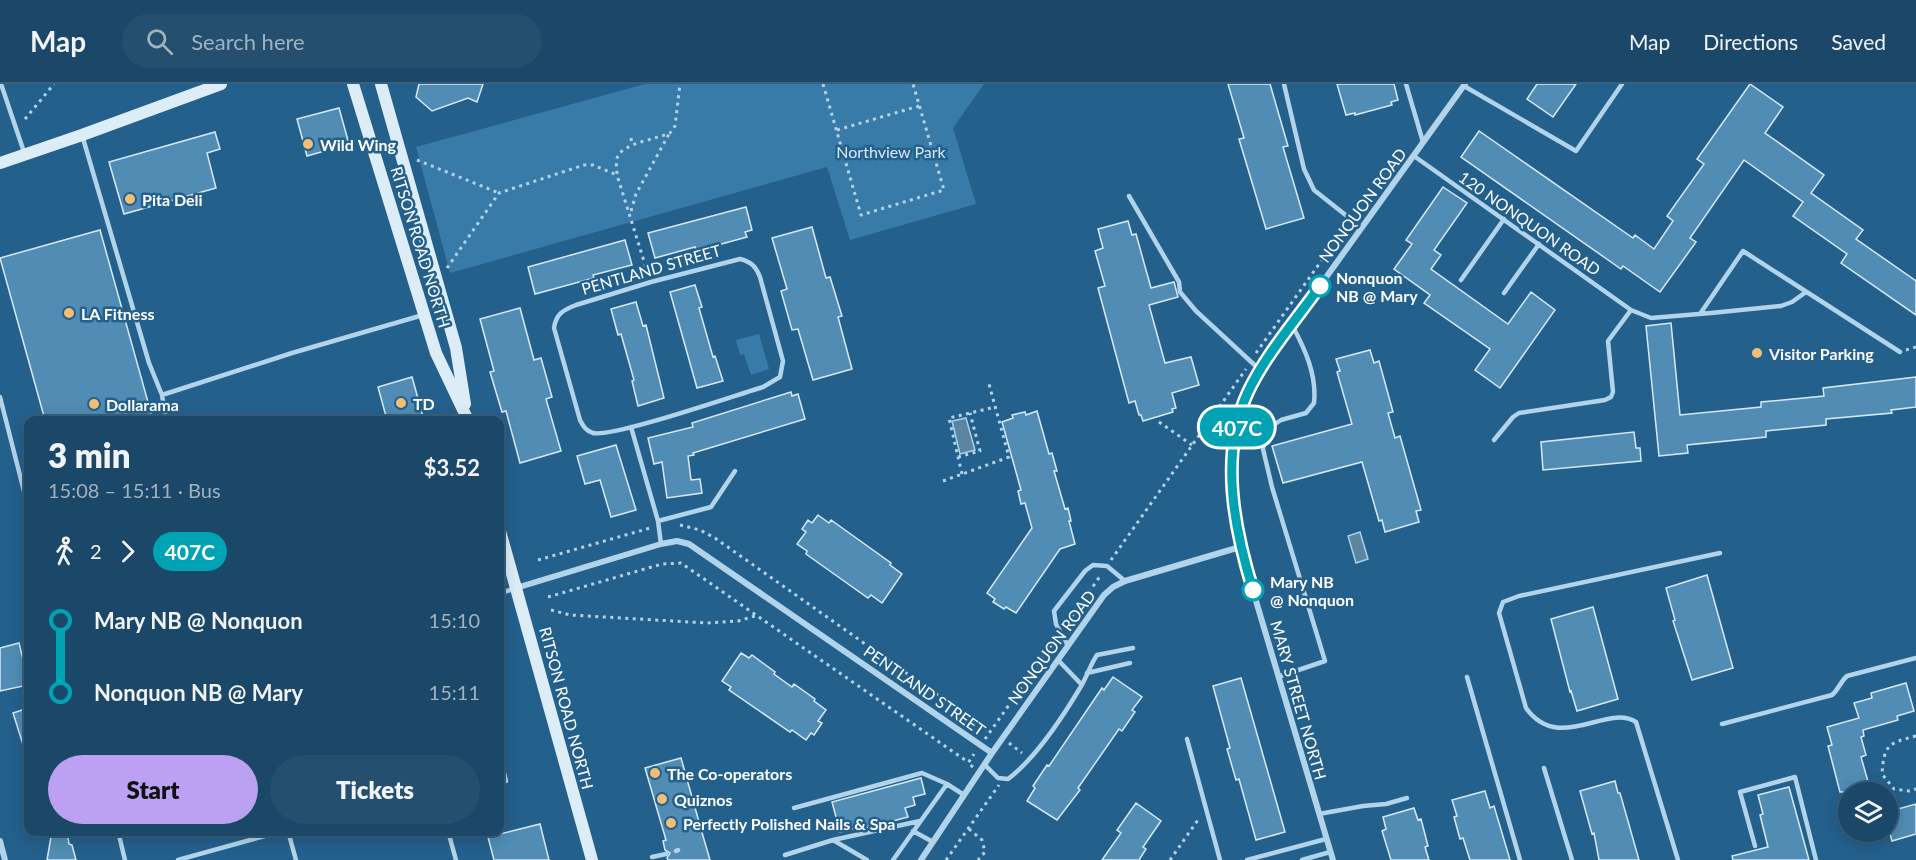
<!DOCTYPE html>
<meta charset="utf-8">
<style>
:root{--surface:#1b4869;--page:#244f6f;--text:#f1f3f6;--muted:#a0b2c0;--line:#39607d;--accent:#bca0f2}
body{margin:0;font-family:Lato,sans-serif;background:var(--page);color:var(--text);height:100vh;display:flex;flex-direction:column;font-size:22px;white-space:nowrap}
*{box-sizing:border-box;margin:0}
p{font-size:20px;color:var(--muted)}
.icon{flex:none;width:33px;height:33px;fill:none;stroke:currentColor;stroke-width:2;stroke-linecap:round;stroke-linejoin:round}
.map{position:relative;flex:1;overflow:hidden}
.details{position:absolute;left:24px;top:332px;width:480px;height:420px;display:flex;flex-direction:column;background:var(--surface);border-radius:12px;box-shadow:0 3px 15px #0003,0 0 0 2px var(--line)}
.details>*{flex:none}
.badge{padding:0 12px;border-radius:20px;font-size:21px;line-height:39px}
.tools{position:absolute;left:1838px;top:698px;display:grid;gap:12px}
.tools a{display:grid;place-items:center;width:60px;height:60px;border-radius:50%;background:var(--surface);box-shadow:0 3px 15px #0003,0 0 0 2px var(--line);font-size:30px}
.map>.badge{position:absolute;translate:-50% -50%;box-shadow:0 0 0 3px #fff}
.legs{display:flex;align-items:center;gap:9px;height:66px;padding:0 24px;font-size:20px}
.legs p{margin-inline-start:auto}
.head{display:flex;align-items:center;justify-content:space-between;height:102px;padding:0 24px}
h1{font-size:33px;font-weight:800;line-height:45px}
.button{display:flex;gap:12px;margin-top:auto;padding:12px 24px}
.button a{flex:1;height:69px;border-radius:36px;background:var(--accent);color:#111;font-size:24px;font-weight:800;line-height:69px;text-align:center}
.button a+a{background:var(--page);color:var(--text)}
ul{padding:0 24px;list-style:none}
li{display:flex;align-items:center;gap:21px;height:72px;font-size:22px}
li i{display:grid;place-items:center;width:9px;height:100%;margin:0 8px;background:currentColor}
li i::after{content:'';width:15px;height:15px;margin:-8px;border:4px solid;border-radius:50%;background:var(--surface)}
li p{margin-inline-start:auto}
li:first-child i{background:linear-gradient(#0000 50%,currentColor 0)}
li:last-child i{background:linear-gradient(currentColor 50%,#0000 0)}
header{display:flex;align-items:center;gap:36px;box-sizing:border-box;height:84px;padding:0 30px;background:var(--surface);border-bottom:2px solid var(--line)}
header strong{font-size:28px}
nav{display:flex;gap:33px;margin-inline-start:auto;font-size:21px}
.search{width:420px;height:54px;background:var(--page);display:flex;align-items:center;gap:15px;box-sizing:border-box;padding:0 21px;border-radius:33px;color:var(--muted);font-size:22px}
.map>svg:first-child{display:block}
.green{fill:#387ba8}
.water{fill:#5c85a2;stroke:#a6d0eb;stroke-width:1.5}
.building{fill:#508cb4;stroke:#d6eaf8;stroke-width:1.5}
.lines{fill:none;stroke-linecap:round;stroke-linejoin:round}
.path{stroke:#b2d4eb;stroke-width:3;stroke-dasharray:3 4.5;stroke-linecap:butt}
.lane{stroke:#b2d4eb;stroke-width:4.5}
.street{stroke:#b2d4eb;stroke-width:6}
.secondary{stroke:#ddedf8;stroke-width:12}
.line-1-casing{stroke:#fff;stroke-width:14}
.line-1{stroke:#00a3b4;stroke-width:9}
.poi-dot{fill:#f5bd75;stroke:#24608c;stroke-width:2}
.stop-1-dot{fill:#fff;stroke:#00a3b4;stroke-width:3}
.labels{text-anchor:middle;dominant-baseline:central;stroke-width:5;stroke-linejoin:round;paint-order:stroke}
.poi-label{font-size:16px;font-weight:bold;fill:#fff;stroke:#24608c;text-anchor:start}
.park-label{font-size:16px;fill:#d6eaf8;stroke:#24608c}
.street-label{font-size:16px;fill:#fff;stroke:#24608c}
.stop-label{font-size:16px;font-weight:bold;fill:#fff;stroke:#24608c;text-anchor:start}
</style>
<header>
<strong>Map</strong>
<div class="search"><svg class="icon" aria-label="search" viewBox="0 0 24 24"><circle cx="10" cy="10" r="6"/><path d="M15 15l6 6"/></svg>Search here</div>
<nav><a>Map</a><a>Directions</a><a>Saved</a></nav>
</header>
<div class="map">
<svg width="1916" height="776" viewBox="0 0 1916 776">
<rect width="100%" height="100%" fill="#24608c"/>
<path class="green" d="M645,0H984L953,44L976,120L850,156L827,83L450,189L416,63Z
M759,250L769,285L751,291L744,270L740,271L736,256Z"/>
<path class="water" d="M966,334L975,366L960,370L952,337Z
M1360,448L1368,475L1356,479L1348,452Z"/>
<path class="building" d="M419,0H483L477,18L468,14L432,27L416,13Z
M1228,0H1270L1288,62L1283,63L1304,134L1266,145L1239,55L1244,54Z
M1337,0H1394L1398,16L1391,18L1392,21L1355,31V29L1346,31Z
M1537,0H1576L1553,33L1527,15Z
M1750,0L1783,23L1765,49L1824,91L1811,109L1863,146L1856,155L1916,197V231L1841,179L1847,170L1793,132L1803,118L1744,76L1690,154L1696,158L1660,208L1623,182L1621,185L1461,73L1479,47L1633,154L1635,151L1654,165L1673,137L1667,132L1704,80L1697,75Z
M339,24L349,60L307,72L297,35Z
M215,48L220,65L207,69L216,104L124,130L109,78Z
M1443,103L1467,119L1434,166L1441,171L1431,185L1508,240L1531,208L1555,226L1500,304L1475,286L1490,265L1424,219L1430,211L1394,185L1412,160L1406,156Z
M746,123L752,146L745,148L747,153L696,167L695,163L655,174L648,149Z
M1128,137L1132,151L1136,150L1151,204L1174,198L1178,213L1149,221L1165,279L1191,273L1199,301L1172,309L1176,324L1172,325L1173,328L1143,337L1141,331H1139L1135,317L1129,319L1098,204L1105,202L1095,167L1103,164L1098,145Z
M812,143L826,194L830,193L842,232L838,233L852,285L813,296L798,245L792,246L781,207L787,205L772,154Z
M100,146L153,336H45L0,174Z
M625,156L632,181L593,191L594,194L535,210L528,183Z
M695,201L702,223L699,224L713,273L715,272L723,297L697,304L670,208Z
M636,218L643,242L646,241L664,314L638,322L632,297L634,296L621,250L618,251L611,225Z
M520,224L534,276L541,274L552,313L546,315L561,367L520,379L506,327L502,328L490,288L494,287L480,235Z
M1671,239L1680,331L1761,323V318L1824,312L1823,304L1916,293V323L1891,326L1892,329L1826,335V341L1766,347V353L1687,361L1688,369L1659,372L1646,242Z
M1370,266L1374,279L1379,277L1393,328L1388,329L1395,354L1400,352L1421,426L1416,427L1419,438L1385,448L1382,436L1379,437L1362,378L1283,399L1272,362L1352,340L1337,288L1340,287L1336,275Z
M412,293L424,336H387L378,303Z
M791,308L792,312L798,310L805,335L693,369L694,371L688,372L691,396L700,395L702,409L667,414L662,378L654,380L648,354L693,343L692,339Z
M1037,327L1049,370L1052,369L1057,387H1054L1065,425L1068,424L1071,437H1069L1075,460L1060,465L1016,529L1006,523L1004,525L993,518L995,515L987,509L1032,444L1025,419L1021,420L1018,407L1021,406L1002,338L1013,334L1012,331L1025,328L1026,331Z
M1634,348L1636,364H1640L1641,377L1543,386L1541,358Z
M616,361L636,426L611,433L600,396L585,400L577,372Z
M818,431L829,439L831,436L891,479L890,481L902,490L882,519L871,511L868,514L827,485L806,470L807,467L797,460L806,448L802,445L808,436L812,439Z
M1707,491L1733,584L1692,596L1673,537L1675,536L1666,504Z
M1593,523L1618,615L1577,627L1571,607L1570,608L1551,535Z
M19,559L25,584L26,583L28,601L0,607V564Z
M741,569L749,574L752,571L775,588L774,590L792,603L794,600L815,615L814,617L826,626L818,637L822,639L814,651L811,649L806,656L792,646L790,648L729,606L731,603L722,597Z
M1113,593L1142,613L1132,626L1135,628L1122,647L1119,645L1078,704L1080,706L1057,736L1027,717L1035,704L1033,702L1047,681L1049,682L1102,604L1104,606Z
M1241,594L1285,748L1256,756L1239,695L1236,696L1227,665L1230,664L1213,602Z
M1906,599L1914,627L1897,632L1898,636L1863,646L1864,652L1861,653L1866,671L1861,673L1871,708H1840L1828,662L1832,661L1827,643L1859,634L1854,619L1872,614L1871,609Z
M28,624V669L26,670L13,629Z
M681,674L703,752L710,776H668L667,774L670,769L665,766L663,757L666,756L645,684Z
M921,694L925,710L913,713L915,721L905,724L908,733L874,742L860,746L859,743L840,748L832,718Z
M1615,697L1618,709H1620L1639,776H1599L1594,749L1592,750L1580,707Z
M1789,703L1809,776H1733L1732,772L1768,763L1760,731L1763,730L1758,711Z
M1485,707L1490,724L1494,722L1510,776H1470L1463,754L1460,755L1454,733L1457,732L1452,716Z
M1136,719L1161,737L1143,763L1146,765L1139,776H1102L1121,749L1117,746Z
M1916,720V750L1892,757L1889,746H1887V728Z
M1414,724L1418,736L1421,735L1428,762L1425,763L1429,776H1391L1382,747L1386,745L1383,733Z
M540,740L549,776H494L488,753Z
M52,747H67L69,760L72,761L76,776H47Z"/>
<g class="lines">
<path class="path" d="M823,0L861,131L944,106L913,0
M25,35L54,0
M837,46L919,22
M631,54L632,61
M417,76L499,109
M631,127L636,110L669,50
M447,184L499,109L584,81H593L617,91
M648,190L617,91C617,85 615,77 618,72C624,59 657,55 670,49L675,42L680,0
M1906,266L1916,263
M1256,269L1346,142
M1159,338L1192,361
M958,373L980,367L970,329
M962,390L949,334L995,323
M943,397L1009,373L989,300
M680,441L700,446L715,454L990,648
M538,476L650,444
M1111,476L1246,285
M548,513L662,480L681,479L968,678
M551,526L570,531L707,539L738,537L758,531
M1067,539L1101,491
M1916,652C1888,659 1884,661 1882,690L1894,705L1909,707L1916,705
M985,655L1054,557
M1009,659L1022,669
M973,683L968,679L974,670
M969,745L982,756L985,768L978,776
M946,776L999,701
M1170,776L1200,733"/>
<path class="lane" d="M1,0L24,68
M1284,0L1304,85L1314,106L1362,144
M1406,0L1423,58
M1464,2L1576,67L1622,0
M82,51L149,279L162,311L166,336
M1414,72L1631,226L1608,257L1613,308L1611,313L1605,316L1519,329L1513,333L1494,356
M1129,112L1179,198L1180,208L1196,227L1260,286
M740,175C752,178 756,183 760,193L783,277L780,293L763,303C736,311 612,354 593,349C586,347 583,342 580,336L554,244C556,230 563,226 576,221L651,198Z
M1461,196L1504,135
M1504,209L1539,160
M1631,226L1651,234L1711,229L1781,222L1792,218L1806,208
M1700,230L1743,167L1900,268
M162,311L292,269L423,231
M0,313L28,423
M631,343L658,437L661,460
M658,437L711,423L735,387
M500,509L514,505
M1068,562L1056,540L1054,527L1085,487L1093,481L1107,482L1125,497
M1058,576L1082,601
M1087,589L1130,579
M1278,593L1325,577L1272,403L1263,365L1265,351L1269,344L1281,336L1306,329L1314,319C1317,291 1305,265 1292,241
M1467,593L1520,776
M1722,640L1832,611C1839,605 1840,598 1847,592L1916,574
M1187,655L1220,776
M500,673L506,697
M985,681L998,694L1008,695C1036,674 1062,634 1080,604C1087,593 1090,581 1097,571L1133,564
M1544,684L1572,776
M794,724L922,689L947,700
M1319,730L1363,722L1386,720L1407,714
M118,747L125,776
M288,747L296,776
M448,747L456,776
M913,747L933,758
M833,756L920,737
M1755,762L1740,708L1795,693L1816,776
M676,767L678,766
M785,771L833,756L867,776
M652,773L666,770
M178,776L283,747
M893,776L947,700L964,711
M1247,776L1326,755
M1302,776L1330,768
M1678,776L1636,638C1607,619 1559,670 1526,624L1499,529L1503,518L1519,512L1720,469"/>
<path class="street" d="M516,504L661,460L677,457L689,460L992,669
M0,757L5,776
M921,776L992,669L1104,511L1113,503L1125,497L1240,463
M1333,776L1240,463L1232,400L1235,364L1241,327L1258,288L1465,0"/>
<path class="secondary" d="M353,0L436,269L466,332
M381,0L456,264L465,320
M0,79L82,51L221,0
M500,447L592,776"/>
</g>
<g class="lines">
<defs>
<path id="line-1" d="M1253,506C1234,444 1219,370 1248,308C1266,270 1296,236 1320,202"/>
</defs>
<use href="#line-1" class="line-1-casing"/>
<use href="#line-1" class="line-1"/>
</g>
<g class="poi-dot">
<circle cx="308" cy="60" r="6"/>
<circle cx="130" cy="115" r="6"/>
<circle cx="69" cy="229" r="6"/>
<circle cx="1757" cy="269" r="6"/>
<circle cx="401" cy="319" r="6"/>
<circle cx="94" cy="320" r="6"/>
<circle cx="655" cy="689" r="6"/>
<circle cx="662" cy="715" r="6"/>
<circle cx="671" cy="739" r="6"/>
</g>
<g class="stop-1-dot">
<circle cx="1320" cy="202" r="10"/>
<circle cx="1253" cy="506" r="10"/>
</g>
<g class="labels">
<g class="poi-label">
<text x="320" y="60">Wild Wing</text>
<text x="142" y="115">Pita Deli</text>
<text x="81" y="229">LA Fitness</text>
<text x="1769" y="269">Visitor Parking</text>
<text x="413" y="319">TD</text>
<text x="106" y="320">Dollarama</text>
<text x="667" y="689">The Co-operators</text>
<text x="674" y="715">Quiznos</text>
<text x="683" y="739">Perfectly Polished Nails &amp; Spa</text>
</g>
<g class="park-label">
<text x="891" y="67">Northview Park</text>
</g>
<g class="street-label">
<text transform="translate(1362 121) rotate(-54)">NONQUON ROAD</text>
<text transform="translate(1530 139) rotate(35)">120 NONQUON ROAD</text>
<text transform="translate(421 163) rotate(73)">RITSON ROAD NORTH</text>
<text transform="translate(651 185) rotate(-16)">PENTLAND STREET</text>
<text transform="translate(1051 563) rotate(-54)">NONQUON ROAD</text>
<text transform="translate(925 606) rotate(35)">PENTLAND STREET</text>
<text transform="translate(1299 616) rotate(74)">MARY STREET NORTH</text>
<text transform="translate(567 624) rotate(75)">RITSON ROAD NORTH</text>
</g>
<g class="stop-label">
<text x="1336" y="193">Nonquon<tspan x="1336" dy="18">NB @ Mary</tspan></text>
<text x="1270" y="497">Mary NB<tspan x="1270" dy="18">@ Nonquon</tspan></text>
</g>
</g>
</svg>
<div class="tools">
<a><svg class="icon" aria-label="layers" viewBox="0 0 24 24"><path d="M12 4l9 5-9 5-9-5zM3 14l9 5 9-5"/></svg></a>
</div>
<b class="badge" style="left:1237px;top:343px;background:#00a3b4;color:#fff">407C</b>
<section class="details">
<div class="head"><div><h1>3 min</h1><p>15:08 – 15:11 · Bus</p></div><b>$3.52</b></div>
<div class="legs"><svg class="icon" aria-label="walk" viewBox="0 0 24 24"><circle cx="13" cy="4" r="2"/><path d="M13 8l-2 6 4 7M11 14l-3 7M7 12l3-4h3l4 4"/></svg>2<svg class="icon" aria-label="forward" viewBox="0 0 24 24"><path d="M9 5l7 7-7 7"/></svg><b class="badge" style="background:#00a3b4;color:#fff">407C</b></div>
<ul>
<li><i style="color:#00a3b4"></i><b>Mary NB @ Nonquon</b><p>15:10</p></li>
<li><i style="color:#00a3b4"></i><b>Nonquon NB @ Mary</b><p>15:11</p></li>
</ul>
<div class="button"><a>Start</a><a>Tickets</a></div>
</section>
</div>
